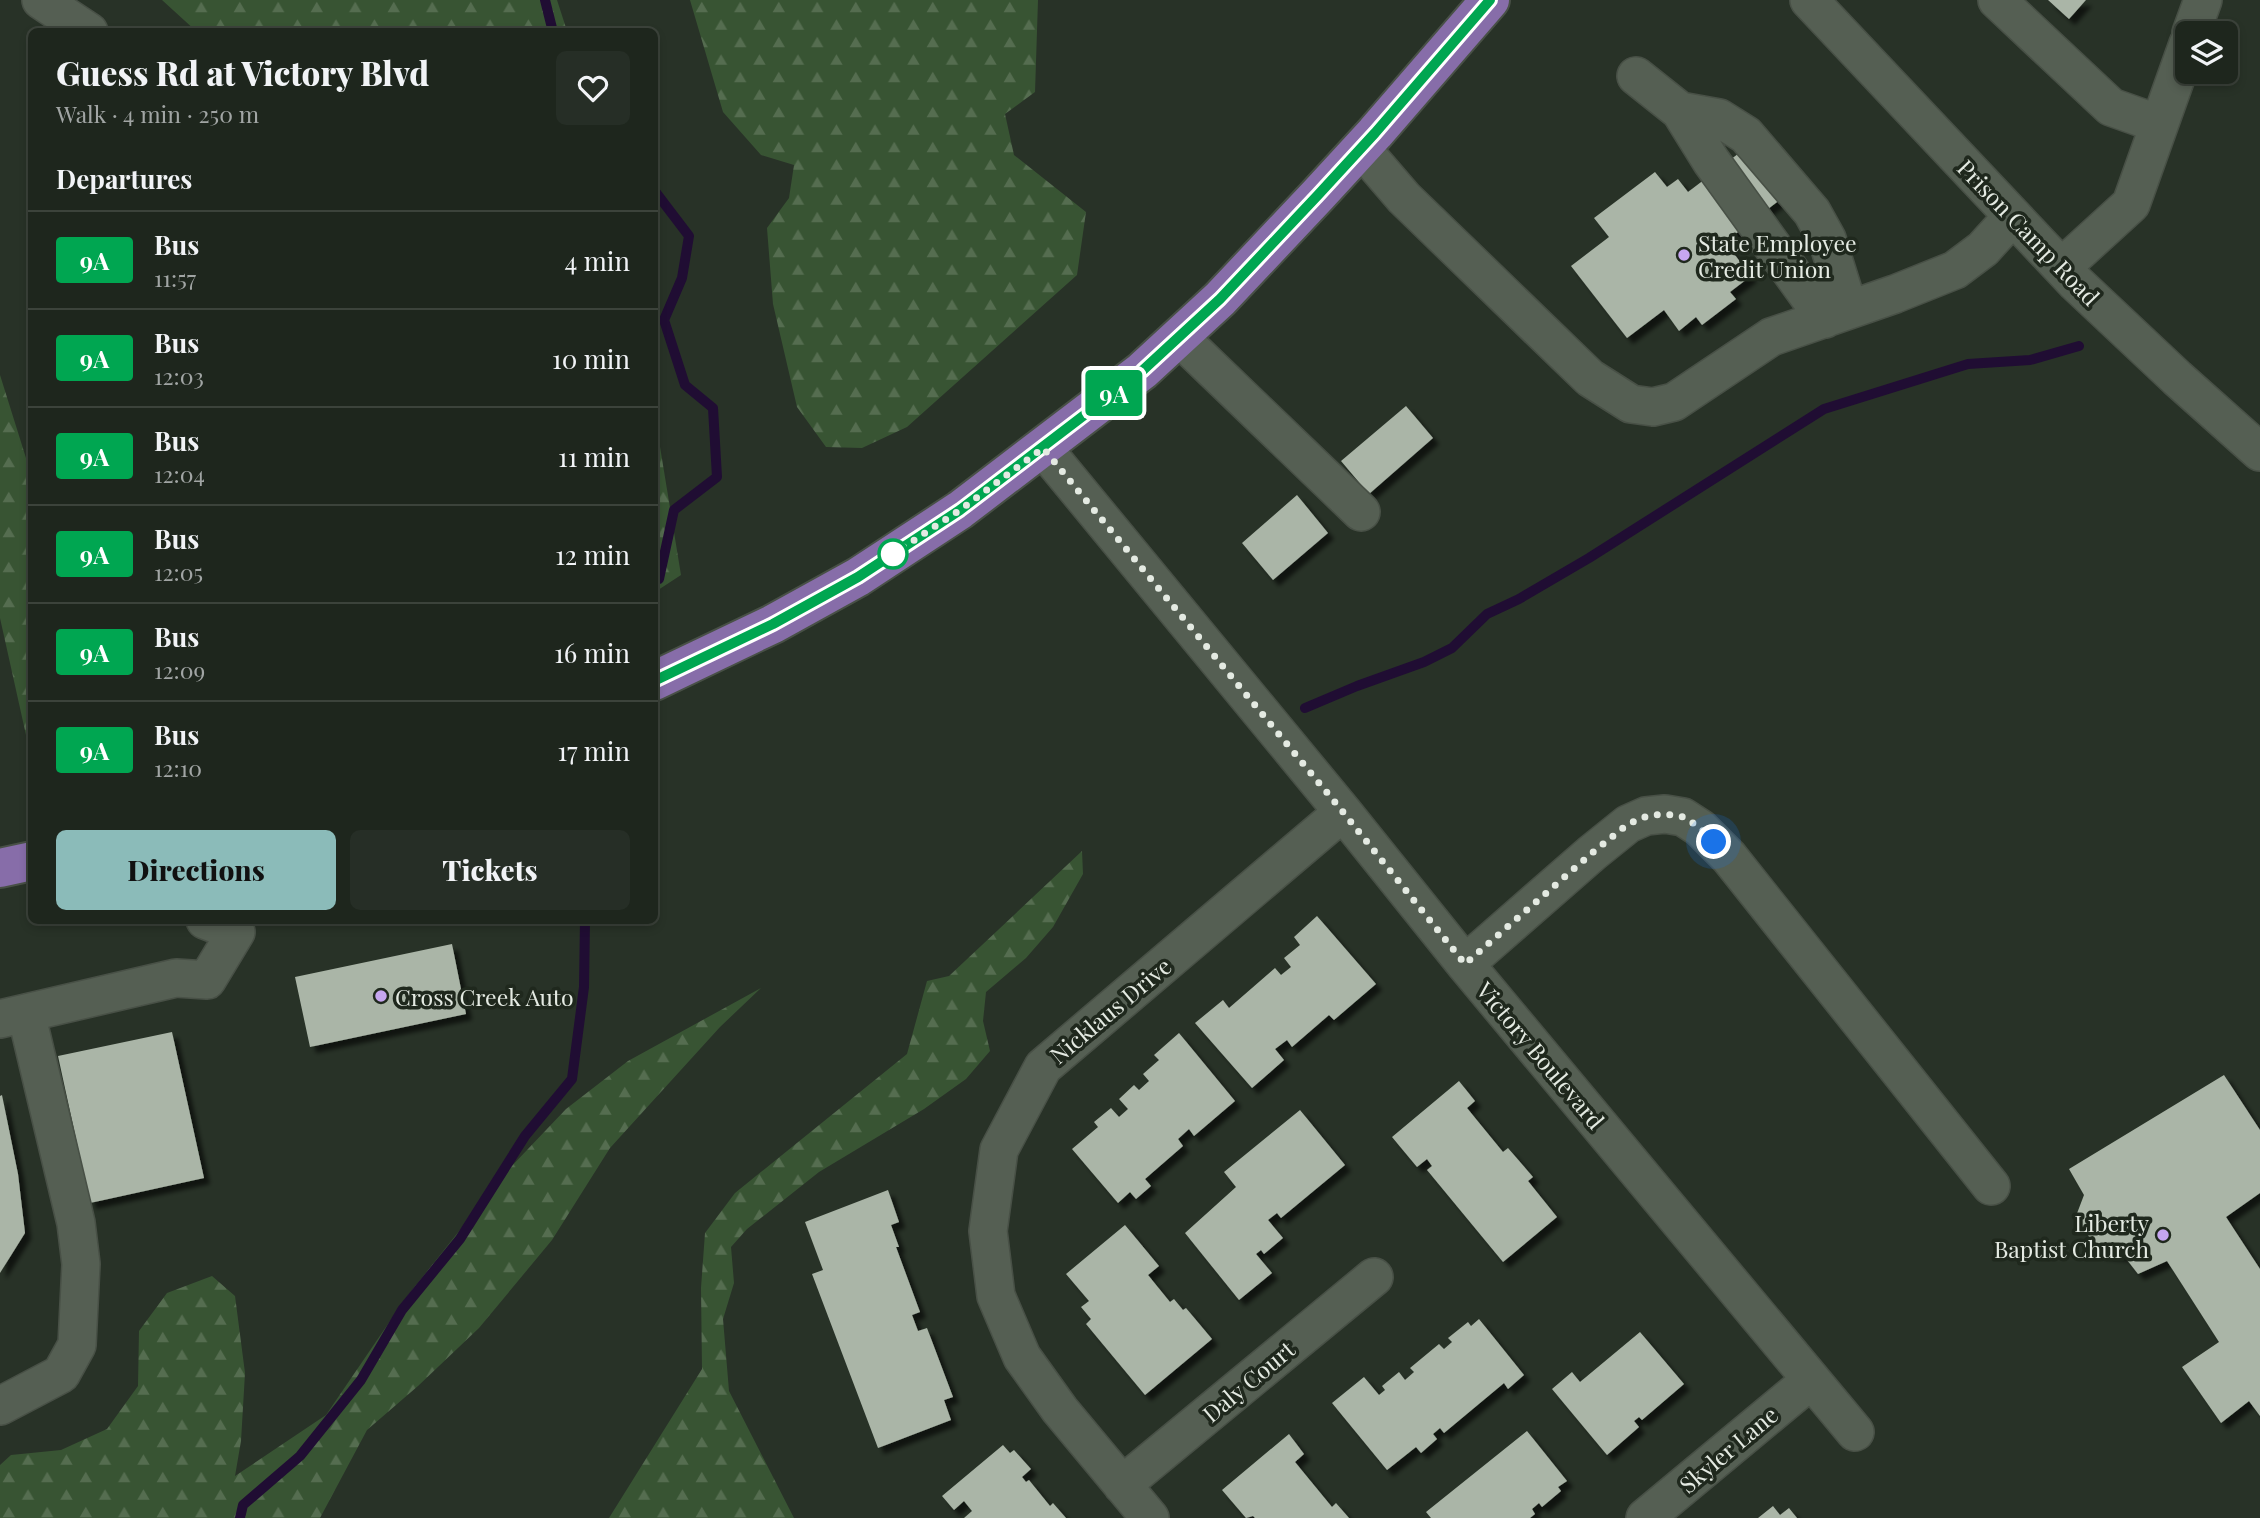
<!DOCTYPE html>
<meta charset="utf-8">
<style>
:root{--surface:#1e261d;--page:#262e26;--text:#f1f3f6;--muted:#a1a5a4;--line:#3c433b;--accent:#8bbbb9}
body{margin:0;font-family:"Playfair Display",serif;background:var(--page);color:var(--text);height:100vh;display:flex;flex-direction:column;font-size:26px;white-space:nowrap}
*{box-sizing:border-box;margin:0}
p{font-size:23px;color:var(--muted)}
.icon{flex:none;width:38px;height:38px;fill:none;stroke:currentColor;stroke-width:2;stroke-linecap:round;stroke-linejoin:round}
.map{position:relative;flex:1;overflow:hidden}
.side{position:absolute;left:28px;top:28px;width:630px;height:896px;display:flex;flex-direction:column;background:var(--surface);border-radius:10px;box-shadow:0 4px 10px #0003,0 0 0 2px var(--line)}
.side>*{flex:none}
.badge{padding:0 14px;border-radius:5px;font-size:24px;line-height:46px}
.tools{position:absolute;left:2175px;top:21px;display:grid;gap:14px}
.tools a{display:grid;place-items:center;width:63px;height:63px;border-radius:10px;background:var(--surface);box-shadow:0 4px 10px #0003,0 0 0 2px var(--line);font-size:35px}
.you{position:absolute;width:35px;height:35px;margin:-18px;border:5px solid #fff;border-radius:50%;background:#1a73e8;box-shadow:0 0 0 10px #1a73e833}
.map>.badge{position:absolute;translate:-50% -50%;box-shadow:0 0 0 4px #fff}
h2{padding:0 28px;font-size:26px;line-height:63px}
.round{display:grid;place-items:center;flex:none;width:74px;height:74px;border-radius:10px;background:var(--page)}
.headline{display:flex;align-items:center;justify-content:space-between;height:119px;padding:0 28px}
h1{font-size:33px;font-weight:800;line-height:52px}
.action{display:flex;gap:14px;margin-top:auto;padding:14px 28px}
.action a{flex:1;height:80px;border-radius:10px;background:var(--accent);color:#111;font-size:28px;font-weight:800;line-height:80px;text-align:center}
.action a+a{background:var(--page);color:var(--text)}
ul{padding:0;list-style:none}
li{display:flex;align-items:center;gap:21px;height:98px;padding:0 28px;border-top:2px solid var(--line)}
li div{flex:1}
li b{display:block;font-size:26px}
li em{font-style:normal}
li .badge{min-width:77px;font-weight:700;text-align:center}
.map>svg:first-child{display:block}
.forest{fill:url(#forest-firs)}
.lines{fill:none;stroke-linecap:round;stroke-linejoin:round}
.stream{stroke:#200d33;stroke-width:10}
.building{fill:#aab5a7;filter:url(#shadow)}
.minor-casing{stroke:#485046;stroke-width:40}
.major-casing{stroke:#485046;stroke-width:42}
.minor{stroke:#555f53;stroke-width:37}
.major{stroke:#876da9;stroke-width:38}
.line-casing{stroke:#fff;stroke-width:16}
.line{stroke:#00a651;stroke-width:10}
.walk{stroke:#e4eae2;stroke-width:7;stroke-dasharray:0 12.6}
.poi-dot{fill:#c6a6f0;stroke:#1f281d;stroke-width:2.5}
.stop-dot{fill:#fff;stroke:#00a651;stroke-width:3.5}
.labels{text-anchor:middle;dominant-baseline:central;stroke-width:7;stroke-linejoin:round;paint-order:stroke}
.street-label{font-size:23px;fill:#e4eae2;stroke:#1f281d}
.poi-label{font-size:23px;fill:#e4eae2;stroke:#1f281d;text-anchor:start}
</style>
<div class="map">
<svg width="2260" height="1518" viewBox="0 0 2260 1518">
<defs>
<pattern id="forest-firs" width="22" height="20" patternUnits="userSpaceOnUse" patternTransform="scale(1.75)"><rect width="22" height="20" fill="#385433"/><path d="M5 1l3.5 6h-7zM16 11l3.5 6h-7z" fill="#556d50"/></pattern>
<filter id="shadow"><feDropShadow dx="6" dy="6" stdDeviation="2" flood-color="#0009"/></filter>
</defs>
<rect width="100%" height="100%" fill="#283227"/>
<path class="forest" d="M162,0H557L567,31H196Z
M690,0H1038L1035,92L1005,114L1014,155L1086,212L1077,275L907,427L862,448L826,447L797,407L773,304L767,228L789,198L794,165L761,155L723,112Z
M0,375L31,474V748L28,744L0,618Z
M654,410L681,575L655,592H654Z
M1082,851L1083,874L1053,927L1026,958L986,992L983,1021L990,1051L966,1079L924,1109L819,1172L747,1229L731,1247L734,1283L723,1319L729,1391L794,1518H609L702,1369L701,1288L705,1233L735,1193L907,1054L927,981L949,976Z
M761,988L720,1027L610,1148L552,1240L479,1328L418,1386L367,1430L320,1518H0V1465L11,1455L61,1450L107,1429L138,1386L139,1331L167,1293L212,1276L235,1296L245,1373L241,1441L235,1476L326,1415L405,1299L506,1172L566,1109L628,1061Z"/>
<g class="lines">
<path class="stream" d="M545,0L553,32
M654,190L689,236L682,278L664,320L685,385L713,408L717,477L674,510L659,579
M1305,708L1357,686L1424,662L1452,648L1487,614L1519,599L1589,558L1824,409L1968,364L2030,360L2079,346
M240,1518L243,1505L300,1456L361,1380L402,1310L460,1239L525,1136L572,1079L584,987L585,920"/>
</g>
<path class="building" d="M2048,0H2086L2069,19Z
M1747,147L1785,196L1725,242L1751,276L1730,292L1736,299L1702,325L1696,317L1679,331L1664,310L1627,338L1571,266L1609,237L1594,218L1655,172L1667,187L1678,179L1688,192Z
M1406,406L1433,438L1369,494L1341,461Z
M1297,495L1328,533L1273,580L1242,543Z
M1317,916L1376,984L1334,1020L1329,1015L1292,1047L1287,1040L1275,1049L1284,1060L1252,1088L1195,1023L1223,1000L1229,1008L1275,968L1281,975L1291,967L1284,958L1300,945L1294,937Z
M452,944L466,1014L310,1047L295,977Z
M172,1032L204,1178L90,1203L58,1056Z
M1179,1033L1235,1101L1194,1136L1189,1129L1178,1139L1183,1146L1145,1179L1151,1186L1136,1199L1130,1192L1118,1203L1072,1149L1098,1127L1094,1122L1111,1108L1119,1117L1128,1109L1119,1099L1134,1085L1139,1090L1149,1081L1143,1074L1159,1060L1154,1055Z
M2224,1075L2260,1130V1193L2226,1217L2260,1269V1416L2249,1401L2221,1423L2182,1367L2219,1342L2167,1261L2138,1274L2124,1256L2099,1253L2076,1216L2084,1195L2069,1169Z
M1459,1081L1475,1101L1467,1108L1503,1152L1508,1148L1533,1177L1528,1181L1557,1217L1503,1262L1427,1170L1432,1166L1427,1159L1417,1167L1392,1137Z
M2,1095L18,1174L25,1233L0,1273V1096Z
M1300,1110L1345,1165L1281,1218L1277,1213L1268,1220L1283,1238L1264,1254L1261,1250L1256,1254L1272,1273L1239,1300L1185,1233L1236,1187L1224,1172Z
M888,1190L899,1222L891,1225L899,1247H896L920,1312L912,1315L918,1331L927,1328L953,1397L944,1400L951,1420L878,1448L812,1274L823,1270L805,1222Z
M1125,1225L1159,1266L1148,1275L1170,1302L1174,1299L1183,1310L1186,1308L1212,1339L1145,1395L1086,1324L1091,1319L1081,1307L1089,1301L1066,1274Z
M1479,1319L1524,1375L1508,1389L1504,1383L1444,1433L1440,1428L1433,1434L1437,1439L1421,1453L1416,1447L1387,1470L1332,1403L1364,1377L1379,1395L1385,1390L1382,1386L1399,1372L1405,1380L1414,1372L1410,1368L1439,1344L1444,1349L1452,1342L1448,1338L1468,1322L1471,1326Z
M1640,1332L1684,1384L1642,1420L1639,1417L1634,1421L1639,1427L1607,1455L1552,1389L1572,1372L1580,1382Z
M1527,1431L1567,1481L1558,1487L1561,1491L1542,1507L1539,1503L1532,1509L1535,1514L1530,1518H1431L1426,1512Z
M1289,1434L1304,1454L1295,1462L1332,1507L1336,1503L1349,1518H1255L1253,1516L1246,1518L1222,1490Z
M1003,1445L1010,1453L1014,1450L1031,1469L1022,1477L1026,1482L1029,1480L1050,1506L1053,1503L1066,1518H964L972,1511L964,1501L954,1510L942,1496Z
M1773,1506L1780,1515L1789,1508L1797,1518H1758Z"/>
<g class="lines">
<defs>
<path id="minor" d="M41,0L89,32
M1809,0L2076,283L2177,378L2260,452
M1997,0L2111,107L2159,124
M2191,33L2203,0
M1636,76L1680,111L1719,118L1746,135L1812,212L1827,239L1849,310
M1680,111L1711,161L1825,319
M1361,148L1404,198L1590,378L1631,404L1653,407L1674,402L1771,337L1895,294L1955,270L1983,249L2013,216
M2062,267L2131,204L2188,44
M1179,337L1361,512
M1043,448L1343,812L1465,964L1855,1432
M1465,964L1592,853L1628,824L1646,816L1665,814L1683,817L1700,828L1729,857L1991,1186
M0,1019L176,978L207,980L236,932L205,920
M0,1406L61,1374L77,1345L81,1264L76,1223L26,1013
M1122,1485L1374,1277
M1150,1518L1060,1410L1022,1357L996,1296L988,1231L999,1150L1043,1067L1343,812
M1645,1518L1811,1380"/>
<path id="major" d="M654,681L773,624L858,577L960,510L1142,371L1220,299L1318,195L1375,133L1490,0
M0,868L32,861"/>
</defs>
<use href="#minor" class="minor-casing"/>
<use href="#major" class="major-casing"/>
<use href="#minor" class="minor"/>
<use href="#major" class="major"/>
</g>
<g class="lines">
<defs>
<path id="line" d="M654,681L773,624L858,577L960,510L1142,371L1220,299L1318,195L1375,133L1490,0"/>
</defs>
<use href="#line" class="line-casing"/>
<use href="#line" class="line"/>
<path class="walk" d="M893,554L960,510L1043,448L1343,812L1465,964L1592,853L1628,824L1647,816L1665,814L1684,817L1700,828L1714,842"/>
</g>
<g class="poi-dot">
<circle cx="1684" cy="255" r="7"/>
<circle cx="381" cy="996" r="7"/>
<circle cx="2163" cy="1235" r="7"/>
</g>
<circle class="stop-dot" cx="893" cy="554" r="14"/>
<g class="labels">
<g class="street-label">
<text transform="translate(2029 232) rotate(46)">Prison Camp Road</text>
<text transform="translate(1110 1010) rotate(-40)">Nicklaus Drive</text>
<text transform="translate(1541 1055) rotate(50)">Victory Boulevard</text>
<text transform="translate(1248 1381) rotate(-40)">Daly Court</text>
<text transform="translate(1728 1449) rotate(-40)">Skyler Lane</text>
</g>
<g class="poi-label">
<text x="1698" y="242">State Employee<tspan x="1698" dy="26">Credit Union</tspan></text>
<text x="395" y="996">Cross Creek Auto</text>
<text x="2149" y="1222" text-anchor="end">Liberty<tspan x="2149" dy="26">Baptist Church</tspan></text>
</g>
</g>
</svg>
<div class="tools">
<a><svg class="icon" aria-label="layers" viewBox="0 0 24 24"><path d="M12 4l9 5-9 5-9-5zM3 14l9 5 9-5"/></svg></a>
</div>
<div class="you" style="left:1714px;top:842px"></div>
<b class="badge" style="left:1114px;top:393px;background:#00a651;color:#fff">9A</b>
<section class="side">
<div class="headline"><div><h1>Guess Rd at Victory Blvd</h1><p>Walk · 4 min · 250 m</p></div><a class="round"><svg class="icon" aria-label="heart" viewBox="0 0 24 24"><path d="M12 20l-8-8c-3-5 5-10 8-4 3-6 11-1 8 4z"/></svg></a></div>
<h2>Departures</h2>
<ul>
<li><span class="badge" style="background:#00a651;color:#fff">9A</span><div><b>Bus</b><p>11:57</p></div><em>4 min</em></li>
<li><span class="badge" style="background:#00a651;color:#fff">9A</span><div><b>Bus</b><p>12:03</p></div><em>10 min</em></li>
<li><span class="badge" style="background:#00a651;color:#fff">9A</span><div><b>Bus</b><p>12:04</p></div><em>11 min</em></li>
<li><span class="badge" style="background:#00a651;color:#fff">9A</span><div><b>Bus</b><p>12:05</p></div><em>12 min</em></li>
<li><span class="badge" style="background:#00a651;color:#fff">9A</span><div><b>Bus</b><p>12:09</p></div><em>16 min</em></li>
<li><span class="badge" style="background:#00a651;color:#fff">9A</span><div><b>Bus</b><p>12:10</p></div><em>17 min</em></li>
</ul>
<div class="action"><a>Directions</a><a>Tickets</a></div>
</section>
</div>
